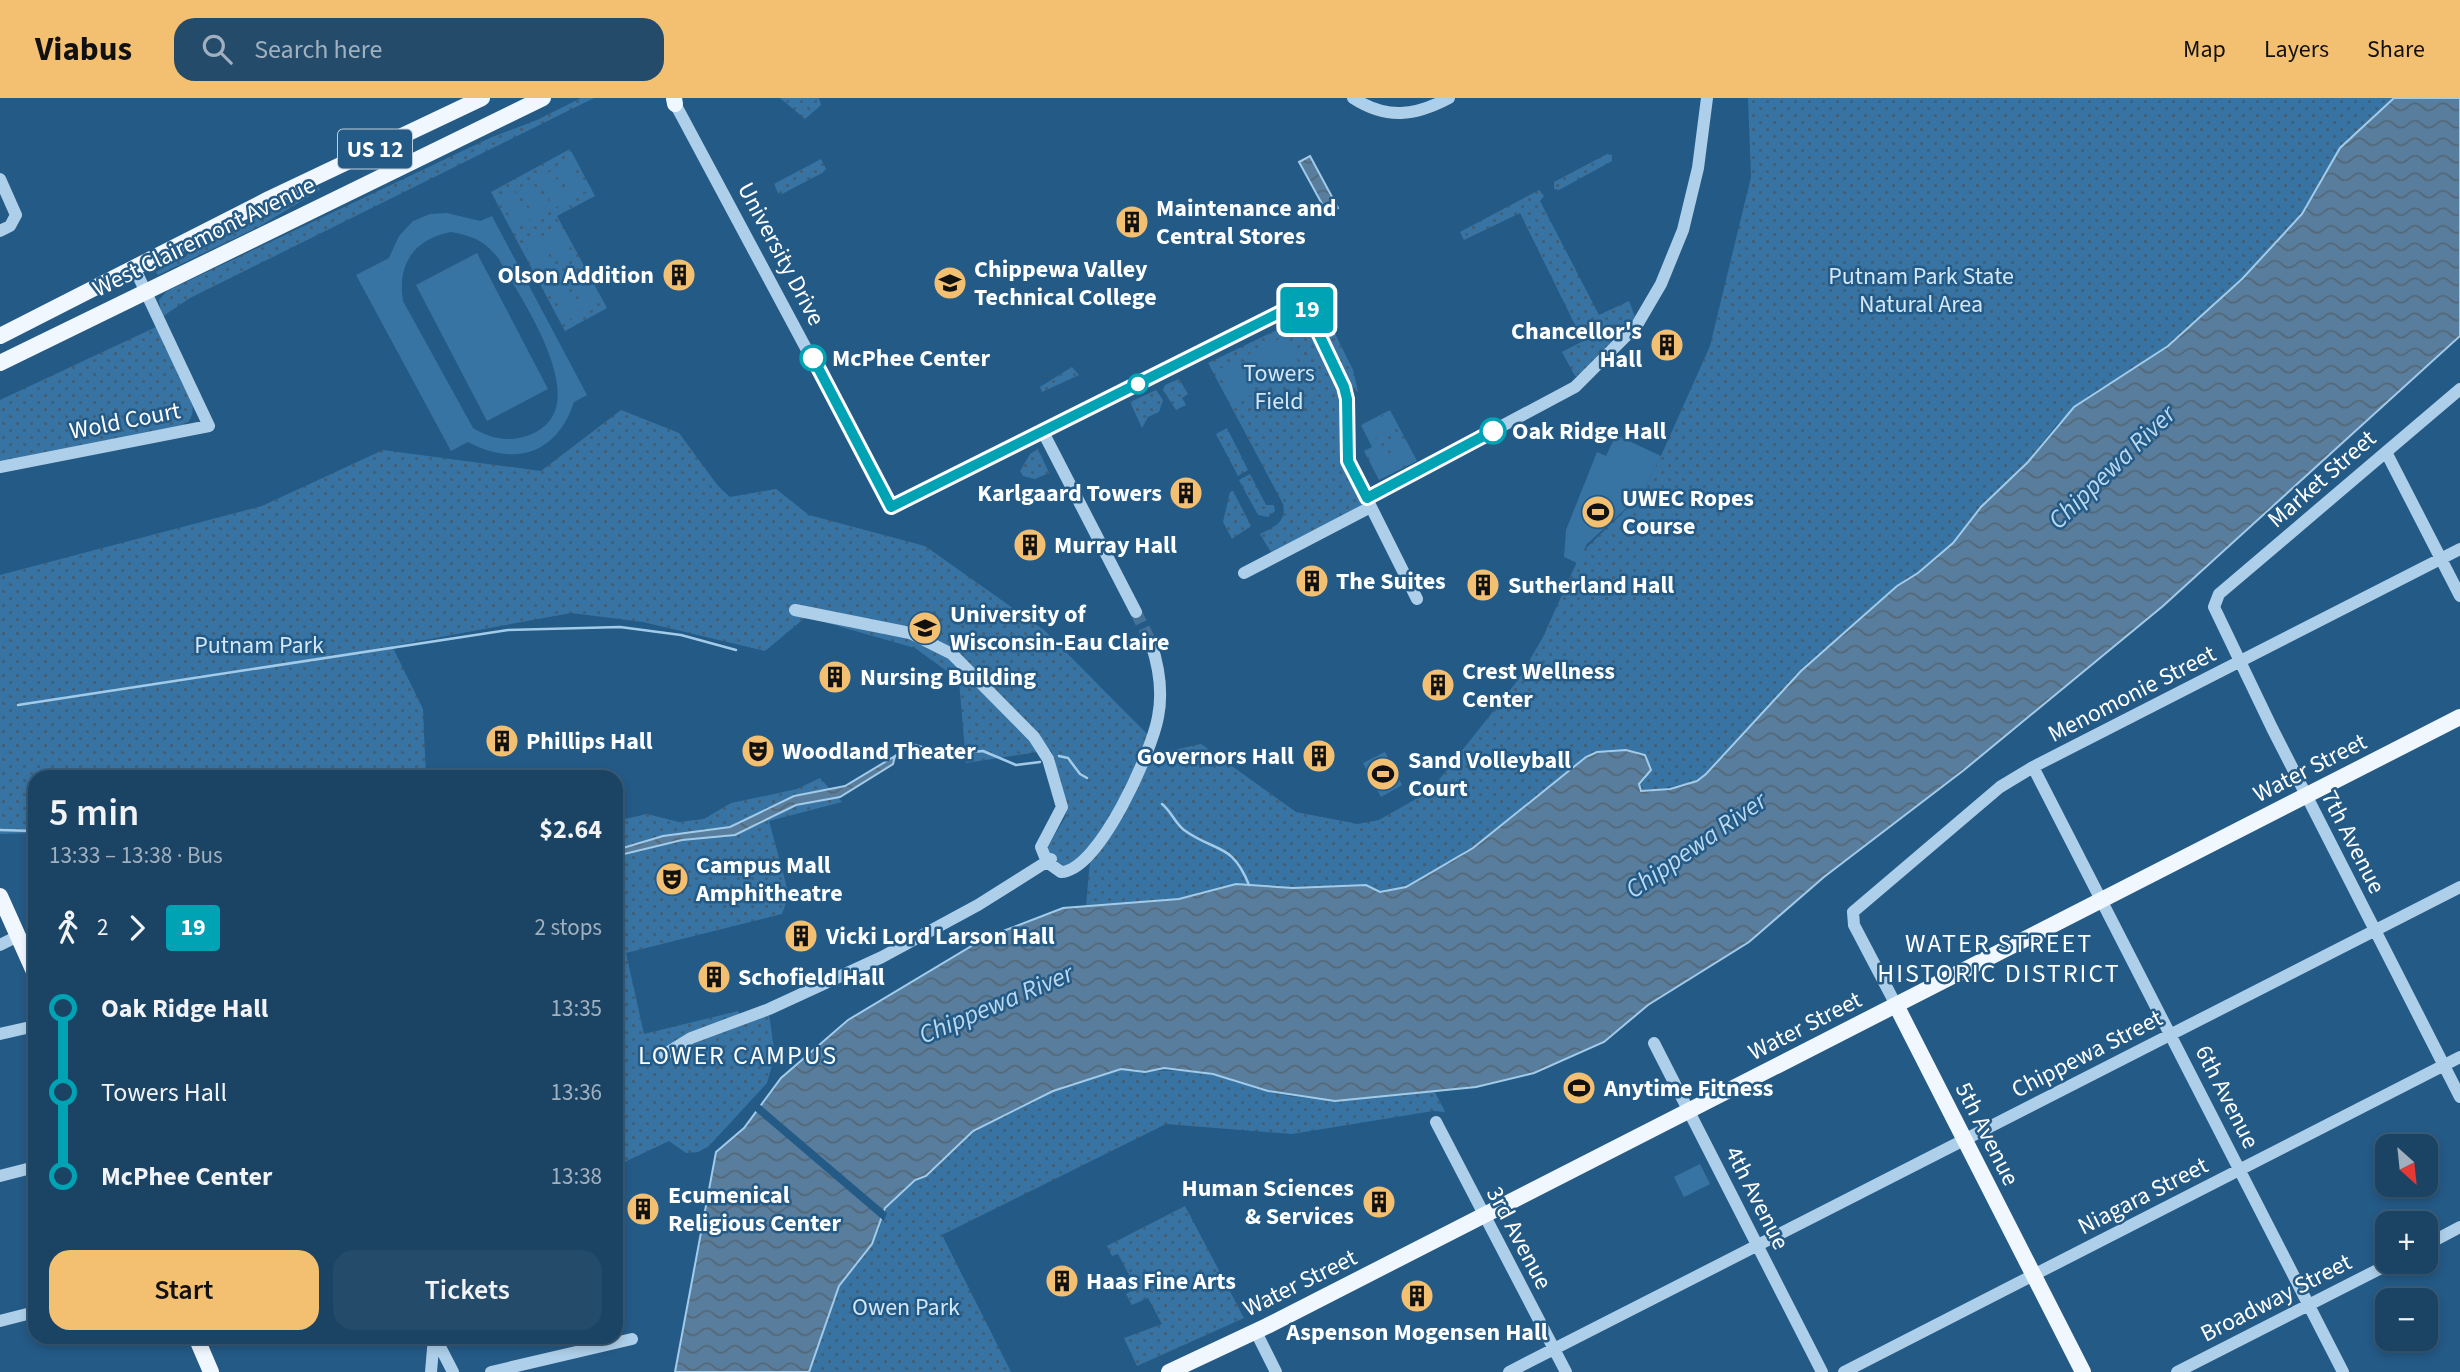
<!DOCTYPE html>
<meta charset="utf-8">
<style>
:root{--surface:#1b4464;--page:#244b6a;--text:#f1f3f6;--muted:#a0b0bf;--line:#395c78;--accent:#f3c072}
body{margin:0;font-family:"Source Sans 3",sans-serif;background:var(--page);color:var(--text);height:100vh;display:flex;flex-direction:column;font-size:26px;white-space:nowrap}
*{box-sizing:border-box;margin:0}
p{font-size:23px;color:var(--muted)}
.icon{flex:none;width:38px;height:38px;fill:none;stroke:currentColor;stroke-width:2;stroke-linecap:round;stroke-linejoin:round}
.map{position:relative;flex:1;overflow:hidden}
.details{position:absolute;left:28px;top:672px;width:595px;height:574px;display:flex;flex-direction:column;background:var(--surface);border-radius:21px;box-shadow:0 4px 10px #0003,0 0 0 2px var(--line)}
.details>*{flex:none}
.badge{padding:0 14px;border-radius:5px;font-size:24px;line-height:46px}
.needle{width:46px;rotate:153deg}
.controls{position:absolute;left:2375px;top:1036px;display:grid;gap:14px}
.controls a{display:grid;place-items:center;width:63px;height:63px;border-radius:14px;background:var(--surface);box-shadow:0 4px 10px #0003,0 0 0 2px var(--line);font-size:35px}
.map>.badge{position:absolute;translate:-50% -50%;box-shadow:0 0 0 4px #fff}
.legs{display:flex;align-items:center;gap:10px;height:77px;padding:0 21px;font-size:23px}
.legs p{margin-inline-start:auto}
.head{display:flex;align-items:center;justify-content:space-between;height:119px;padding:0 21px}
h1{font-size:38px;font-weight:600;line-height:52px}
.cta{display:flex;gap:14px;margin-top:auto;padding:14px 21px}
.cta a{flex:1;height:80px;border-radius:21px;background:var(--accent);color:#111;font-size:28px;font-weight:600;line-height:80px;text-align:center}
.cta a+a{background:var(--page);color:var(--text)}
ul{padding:0 21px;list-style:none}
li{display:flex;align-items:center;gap:24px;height:84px;font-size:26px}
li i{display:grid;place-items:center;width:10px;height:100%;margin:0 9px;background:currentColor}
li i::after{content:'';width:18px;height:18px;margin:-9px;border:5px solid;border-radius:50%;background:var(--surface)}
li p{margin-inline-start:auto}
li:first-child i{background:linear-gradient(#0000 50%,currentColor 0)}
li:last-child i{background:linear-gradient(currentColor 50%,#0000 0)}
header{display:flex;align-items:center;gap:42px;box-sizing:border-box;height:98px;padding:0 35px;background:var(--accent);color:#111}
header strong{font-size:33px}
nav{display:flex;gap:38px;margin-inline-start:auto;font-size:24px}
.search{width:490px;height:63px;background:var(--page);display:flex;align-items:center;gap:18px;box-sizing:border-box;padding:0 24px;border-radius:21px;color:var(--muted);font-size:26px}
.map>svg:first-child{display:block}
.green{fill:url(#green-dots)}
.pitch{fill:#3874a3;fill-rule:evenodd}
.water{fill:url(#water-waves);stroke:#a2cbea;stroke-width:2}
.pier{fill:#245a86}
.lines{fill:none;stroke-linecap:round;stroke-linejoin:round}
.stream{stroke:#a2cbea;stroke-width:2.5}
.minor-tunnel{stroke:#457398;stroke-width:12;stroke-dasharray:12 6;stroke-linecap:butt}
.minor{stroke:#aecfe9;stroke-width:12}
.major{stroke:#f1f7fe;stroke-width:16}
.line-1-casing{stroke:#fff;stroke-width:16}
.line-1{stroke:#00a3b4;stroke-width:10}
.stop-1-dot{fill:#fff;stroke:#00a3b4;stroke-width:3.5}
.labels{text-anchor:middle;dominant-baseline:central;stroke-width:5;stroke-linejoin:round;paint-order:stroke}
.shield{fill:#245a86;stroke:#bdcedb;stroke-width:2}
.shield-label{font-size:23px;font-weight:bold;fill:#fff}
.poi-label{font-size:24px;font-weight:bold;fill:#fff;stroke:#245a86;text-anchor:start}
.street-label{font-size:24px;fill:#fff;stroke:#245a86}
.park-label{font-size:24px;fill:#d2e7f7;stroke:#245a86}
.stop-label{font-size:24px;font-weight:bold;fill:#fff;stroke:#245a86;text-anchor:start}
.water-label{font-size:26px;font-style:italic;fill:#bad9f0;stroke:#245a86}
.neighbourhood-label{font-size:26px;letter-spacing:2px;fill:#fff;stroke:#245a86}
</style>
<header>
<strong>Viabus</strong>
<div class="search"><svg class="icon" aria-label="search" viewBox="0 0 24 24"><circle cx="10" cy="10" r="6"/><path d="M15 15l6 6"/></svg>Search here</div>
<nav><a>Map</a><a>Layers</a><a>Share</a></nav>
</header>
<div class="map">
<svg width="2460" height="1274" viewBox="0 0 2460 1274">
<defs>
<pattern id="green-dots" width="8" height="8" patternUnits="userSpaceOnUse" patternTransform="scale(1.75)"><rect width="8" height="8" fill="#3874a3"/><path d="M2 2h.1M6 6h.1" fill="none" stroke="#435e73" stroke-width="1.8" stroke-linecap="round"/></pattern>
<pattern id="water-waves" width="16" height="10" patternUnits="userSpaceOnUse" patternTransform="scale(1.75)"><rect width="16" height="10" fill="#597e9d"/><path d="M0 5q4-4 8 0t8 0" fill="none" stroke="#536879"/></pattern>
</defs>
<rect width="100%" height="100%" fill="#245a86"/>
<path class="green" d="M581,0H594L190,200L162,219L159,202L167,193L492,39L537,22Z
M780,0H819L821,7L805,21Z
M1748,0H2394L2340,50L2302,116L2242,181L2168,248L2128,276L2097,292L2056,327L2028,364L1981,409L1953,445L1918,475L1897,488L1801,573L1706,676L1697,683L1646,694L1638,690L1646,680L1586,659L1473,750L1406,789L1380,794L1366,787L1293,790L1236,786L1179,801L1086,808L1090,762L1060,768L1046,751L1065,720L1068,708L1051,652L966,665L959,582L915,550L806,519L765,553L643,524L571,515L392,548L423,611L426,679H35V735L0,736V477L262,408L383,352L541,373L621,312L679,335L718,388L730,399L776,391L809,417L925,448L1044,532L1152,641L1146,658L1201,646L1296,714L1358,726L1379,722L1430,693L1518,582L1543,539L1581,455L1642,396L1661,358L1710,248L1751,79Z
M570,51L595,98L557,118L607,210L565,233L491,94Z
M1607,56L1612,57V63L1559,92L1554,91V84Z
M821,61L826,71L822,75L782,96L778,95L774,86Z
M319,89L320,92L260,128L158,177L156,174L249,122Z
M1539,92L1544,98L1540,103L1599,217L1629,203L1635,219L1620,238L1578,278H1575L1562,254L1583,243L1520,115L1464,142L1460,134Z
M1322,209L1353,272L1358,294L1351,289L1315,213Z
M1302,220L1332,279L1340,302L1341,360L1363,407L1271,454L1260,436C1274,429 1287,424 1283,406L1208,265Z
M156,229L191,302C195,315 192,323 180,330L0,364V302Z
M1072,269L1079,277L1042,294L1040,289Z
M1179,281L1188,296L1182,300L1186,307L1176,312L1163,292L1165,287Z
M1156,292L1163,302L1159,314L1148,319L1142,330L1130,304Z
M1390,312L1417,363L1379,382L1364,353L1372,349L1361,327Z
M1227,330L1248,372L1238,378L1216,336Z
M1038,351L1049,375L1035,381L1023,378L1020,373L1030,356Z
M1250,376L1266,407H1274L1275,413L1268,419L1258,417L1239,382Z
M1233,393L1251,428L1232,441L1223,424L1230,394Z
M820,680L842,704L769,723L789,797L782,816L626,855L644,936L738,913L744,926L769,916L775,957L767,985L709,1048L698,1054L686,1055L669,1043L616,1068V723L647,716L679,724L704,721L731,705L797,691Z
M1121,970C1152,975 1181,970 1212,976C1231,980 1249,989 1269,994C1325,1007 1378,998 1434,992L1445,1014L1433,1013L1292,1036L1166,1026L942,1137L1011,1274H809L839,1188L872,1146L885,1110L898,1096L915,1082L926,1078L973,1033L1053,993Z
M1185,1108L1244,1220L1137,1268L1124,1240L1162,1226L1148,1200L1132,1207L1126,1196L1136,1190L1118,1156L1112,1158L1107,1148Z"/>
<path class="pitch" d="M570,63L586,93L572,100L556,70Z
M552,73L568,103L554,110L538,80Z
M532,83L549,113L535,120L519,90Z
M514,93L530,123L516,130L500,100Z
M447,115L480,123L492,118L587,297L574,304C557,356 515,369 468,344L451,353L356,177L389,160L399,138L413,123L430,116ZM451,134C473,138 485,143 499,161C519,199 596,306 534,335C513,345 493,342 473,330L403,203C397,166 414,141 451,134Z
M557,129L574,159L560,166L544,136Z
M539,139L555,169L541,176L525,146Z
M477,155L548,291L487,323L416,187Z
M582,175L598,205L585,212L569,182Z
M564,186L580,216L567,223L551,193Z
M1285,238L1302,272L1263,291L1247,257Z
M1238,262L1254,296L1234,305L1218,272Z
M1389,315L1397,330L1372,342L1364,328Z
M1400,337L1414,362L1399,370L1386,345Z
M1616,337L1661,358L1642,396L1587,446L1577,465L1564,459L1566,432L1597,354L1606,358Z
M1382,347L1395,371L1380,379L1367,355Z
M1385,654L1402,687L1381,699L1363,665Z
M1700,1066L1710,1086L1684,1099L1674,1079Z"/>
<path class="water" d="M2394,0H2460V238L2163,508L1964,672L1824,779L1749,844L1648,907L1604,944L1534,975L1476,989L1335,1003L1268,993L1213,976L1164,970L1145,974L1121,971L1053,993L973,1033L926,1078L915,1082L885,1110L872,1146L839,1188L809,1274H675L716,1054L744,1030L781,980L848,922L985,840L1063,810L1179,801L1236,786L1293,790L1366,787L1380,794L1406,789L1473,750L1586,659L1597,654L1626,652L1645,657L1651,672L1639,686L1641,693L1670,691L1697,683L1706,676L1801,573L1897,488L1918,475L1953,445L1981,409L2028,364L2074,309L2168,248L2242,181L2302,116L2340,50Z
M1310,58L1338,110L1327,115L1299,64Z
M895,658L893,666L840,699L796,707L735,737L682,742L616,758V752L663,738L730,729L794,698L845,688Z"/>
<path class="pier" d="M758,1005L887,1115L884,1123L753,1011Z"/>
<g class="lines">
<path class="stream" d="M18,607L508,532L620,529L681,537L736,552
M1059,658L1068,660L1080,676L1087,680
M893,660L911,646L947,656L983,653L1016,667L1040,664
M1162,706C1171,713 1175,725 1184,732C1216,755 1232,744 1249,787
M0,732L35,733"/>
<path class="minor-tunnel" d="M1136,514L1151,545"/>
<path class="minor" d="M672,0L891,409L1303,203L1344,289L1347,301L1348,363L1417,501
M1353,0C1387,22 1415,18 1449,0
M0,81L16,117L10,128L0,133
M2460,291L2219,496L2214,509L2272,630L2460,999
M1043,334L1136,514
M2386,354L2460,498
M0,369L209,328L134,169
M1367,400L1575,289L1637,227L1661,186L1683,132L1698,70L1707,0
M1244,475L1365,412
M795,512L910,535L952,556L1034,639L1048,661L1062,709L1041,749L1047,764L1061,774C1099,773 1152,653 1158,619C1163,594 1159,569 1151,545
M2033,669L2343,1274
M0,847L18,838
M1896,907L1854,827L1853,814L2000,689L2033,669L2460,451
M0,936L35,928
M1654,945L1822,1274
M665,956L691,940L769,911L882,859L978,807L1051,761
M1436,1024L1566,1274
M0,1078L35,1069
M2426,1147L2460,1129
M0,1223L35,1214
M1255,1232L1276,1274
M435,1239L453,1274
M431,1274L434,1239
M491,1274L632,1241
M1509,1274L2460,789
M1844,1274L2460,959
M2177,1274L2393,1164"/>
<path class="major" d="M674,0L675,6
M0,238L269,101L482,0
M0,265L543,0
M0,798L35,876
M1896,907L2083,1274
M196,1239L211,1274
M1169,1274L1267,1228L2460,619"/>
</g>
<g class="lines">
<defs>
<path id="line-1" d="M813,260L891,409L1303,203L1344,289L1347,301L1348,363L1367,400L1493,333"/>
</defs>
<use href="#line-1" class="line-1-casing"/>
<use href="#line-1" class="line-1"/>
</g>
<defs>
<symbol id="building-disc" viewBox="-11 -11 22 22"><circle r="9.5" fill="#f3c072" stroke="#245a86"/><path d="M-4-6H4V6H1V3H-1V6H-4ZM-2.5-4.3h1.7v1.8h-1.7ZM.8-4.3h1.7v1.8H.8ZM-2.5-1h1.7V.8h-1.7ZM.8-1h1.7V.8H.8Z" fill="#111"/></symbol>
<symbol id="university-disc" viewBox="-11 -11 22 22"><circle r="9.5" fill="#f3c072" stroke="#245a86"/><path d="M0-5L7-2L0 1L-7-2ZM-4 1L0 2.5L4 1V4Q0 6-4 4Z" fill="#111"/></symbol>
<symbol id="stadium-disc" viewBox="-11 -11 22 22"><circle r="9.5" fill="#f3c072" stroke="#245a86"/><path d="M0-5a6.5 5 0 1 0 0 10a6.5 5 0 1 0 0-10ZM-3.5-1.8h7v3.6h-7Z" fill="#111"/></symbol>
<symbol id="theatre-disc" viewBox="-11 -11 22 22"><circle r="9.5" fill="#f3c072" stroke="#245a86"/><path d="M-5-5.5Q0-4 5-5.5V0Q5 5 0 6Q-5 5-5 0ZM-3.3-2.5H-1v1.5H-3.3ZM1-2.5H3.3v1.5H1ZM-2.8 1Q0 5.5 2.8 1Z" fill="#111"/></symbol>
</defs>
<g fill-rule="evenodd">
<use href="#building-disc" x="1113" y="105" width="38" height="38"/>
<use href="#building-disc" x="660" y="158" width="38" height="38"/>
<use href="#university-disc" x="931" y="166" width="38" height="38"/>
<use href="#building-disc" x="1648" y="228" width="38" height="38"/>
<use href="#building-disc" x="1167" y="376" width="38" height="38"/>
<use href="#stadium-disc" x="1579" y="395" width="38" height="38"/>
<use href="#building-disc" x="1011" y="428" width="38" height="38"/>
<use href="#building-disc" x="1293" y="464" width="38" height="38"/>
<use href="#building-disc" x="1464" y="468" width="38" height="38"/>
<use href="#university-disc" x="906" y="511" width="38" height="38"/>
<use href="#building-disc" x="816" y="560" width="38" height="38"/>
<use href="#building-disc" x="1419" y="568" width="38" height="38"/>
<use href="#building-disc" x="483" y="624" width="38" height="38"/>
<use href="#theatre-disc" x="739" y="634" width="38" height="38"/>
<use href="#building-disc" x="1300" y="639" width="38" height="38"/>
<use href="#stadium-disc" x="1364" y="657" width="38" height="38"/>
<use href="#theatre-disc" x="653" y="762" width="38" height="38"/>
<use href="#building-disc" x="782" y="819" width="38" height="38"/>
<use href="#building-disc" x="695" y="860" width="38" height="38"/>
<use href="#stadium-disc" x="1560" y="971" width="38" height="38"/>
<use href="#building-disc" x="1360" y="1085" width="38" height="38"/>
<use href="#building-disc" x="624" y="1092" width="38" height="38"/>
<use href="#building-disc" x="1043" y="1164" width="38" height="38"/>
<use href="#building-disc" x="1398" y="1179" width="38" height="38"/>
</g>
<g class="stop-1-dot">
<circle cx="813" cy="260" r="12"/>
<circle cx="1138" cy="286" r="9"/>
<circle cx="1493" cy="333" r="12"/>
</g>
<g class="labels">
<rect class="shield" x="338" y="31.5" width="74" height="39" rx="5"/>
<g class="shield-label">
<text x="375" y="51">US 12</text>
</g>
<g class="poi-label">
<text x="1156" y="110">Maintenance and<tspan x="1156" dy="28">Central Stores</tspan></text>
<text x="974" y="171">Chippewa Valley<tspan x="974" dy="28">Technical College</tspan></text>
<text x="654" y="177" text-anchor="end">Olson Addition</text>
<text x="1642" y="233" text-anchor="end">Chancellor's<tspan x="1642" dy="28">Hall</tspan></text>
<text x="1162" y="395" text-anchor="end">Karlgaard Towers</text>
<text x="1622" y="400">UWEC Ropes<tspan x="1622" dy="28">Course</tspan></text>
<text x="1054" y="447">Murray Hall</text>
<text x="1336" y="483">The Suites</text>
<text x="1508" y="487">Sutherland Hall</text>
<text x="950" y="516">University of<tspan x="950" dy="28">Wisconsin-Eau Claire</tspan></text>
<text x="1462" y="573">Crest Wellness<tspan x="1462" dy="28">Center</tspan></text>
<text x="860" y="579">Nursing Building</text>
<text x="526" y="643">Phillips Hall</text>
<text x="782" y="653">Woodland Theater</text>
<text x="1294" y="658" text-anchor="end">Governors Hall</text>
<text x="1408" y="662">Sand Volleyball<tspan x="1408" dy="28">Court</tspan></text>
<text x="696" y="767">Campus Mall<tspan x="696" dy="28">Amphitheatre</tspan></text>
<text x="826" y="838">Vicki Lord Larson Hall</text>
<text x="738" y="879">Schofield Hall</text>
<text x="1604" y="990">Anytime Fitness</text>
<text x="1354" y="1090" text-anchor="end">Human Sciences<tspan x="1354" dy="28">&amp; Services</tspan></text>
<text x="668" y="1097">Ecumenical<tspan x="668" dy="28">Religious Center</tspan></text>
<text x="1086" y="1183">Haas Fine Arts</text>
<text x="1417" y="1234" text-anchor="middle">Aspenson Mogensen Hall</text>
</g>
<g class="street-label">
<text transform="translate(204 139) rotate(-26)">West Clairemont Avenue</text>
<text transform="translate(781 156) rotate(62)">University Drive</text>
<text transform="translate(125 323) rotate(-11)">Wold Court</text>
<text transform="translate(2322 381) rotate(-41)">Market Street</text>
<text transform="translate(2132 596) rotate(-27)">Menomonie Street</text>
<text transform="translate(2310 670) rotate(-27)">Water Street</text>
<text transform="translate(2353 744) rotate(63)">7th Avenue</text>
<text transform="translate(1805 928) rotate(-27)">Water Street</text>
<text transform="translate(2087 956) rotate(-27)">Chippewa Street</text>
<text transform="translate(2227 999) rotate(63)">6th Avenue</text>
<text transform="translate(1987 1036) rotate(63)">5th Avenue</text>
<text transform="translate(2143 1098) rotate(-27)">Niagara Street</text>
<text transform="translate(1757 1100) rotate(63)">4th Avenue</text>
<text transform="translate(1519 1140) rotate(62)">3rd Avenue</text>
<text transform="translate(1300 1185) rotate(-26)">Water Street</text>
<text transform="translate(2276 1200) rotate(-27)">Broadway Street</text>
</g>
<g class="park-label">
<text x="1921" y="178">Putnam Park State<tspan x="1921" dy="28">Natural Area</tspan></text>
<text x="1279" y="275">Towers<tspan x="1279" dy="28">Field</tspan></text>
<text x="259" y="547">Putnam Park</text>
<text x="906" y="1209">Owen Park</text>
</g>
<g class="stop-label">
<text x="832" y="260">McPhee Center</text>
<text x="1512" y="333">Oak Ridge Hall</text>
</g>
<g class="water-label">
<text transform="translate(2112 369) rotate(-44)">Chippewa River</text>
<text transform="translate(1696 747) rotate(-35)">Chippewa River</text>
<text transform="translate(996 906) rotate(-23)">Chippewa River</text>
</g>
<g class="neighbourhood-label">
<text x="1999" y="845">WATER STREET<tspan x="1999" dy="30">HISTORIC DISTRICT</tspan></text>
<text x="738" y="957">LOWER CAMPUS</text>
</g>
</g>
</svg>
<div class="controls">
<a><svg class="needle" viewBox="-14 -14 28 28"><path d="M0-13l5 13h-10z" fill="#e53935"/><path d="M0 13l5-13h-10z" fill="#a0b0bf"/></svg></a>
<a>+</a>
<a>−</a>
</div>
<b class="badge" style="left:1307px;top:212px;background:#00a3b4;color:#fff">19</b>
<section class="details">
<div class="head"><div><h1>5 min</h1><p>13:33 – 13:38 · Bus</p></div><b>$2.64</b></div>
<div class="legs"><svg class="icon" aria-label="walk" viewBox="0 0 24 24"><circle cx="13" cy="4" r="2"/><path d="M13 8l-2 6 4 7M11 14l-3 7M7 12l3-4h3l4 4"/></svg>2<svg class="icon" aria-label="forward" viewBox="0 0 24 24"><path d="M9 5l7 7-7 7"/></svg><b class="badge" style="background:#00a3b4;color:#fff">19</b><p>2 stops</p></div>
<ul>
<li><i style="color:#00a3b4"></i><b>Oak Ridge Hall</b><p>13:35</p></li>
<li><i style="color:#00a3b4"></i><span>Towers Hall</span><p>13:36</p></li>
<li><i style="color:#00a3b4"></i><b>McPhee Center</b><p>13:38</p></li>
</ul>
<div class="cta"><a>Start</a><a>Tickets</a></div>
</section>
</div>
